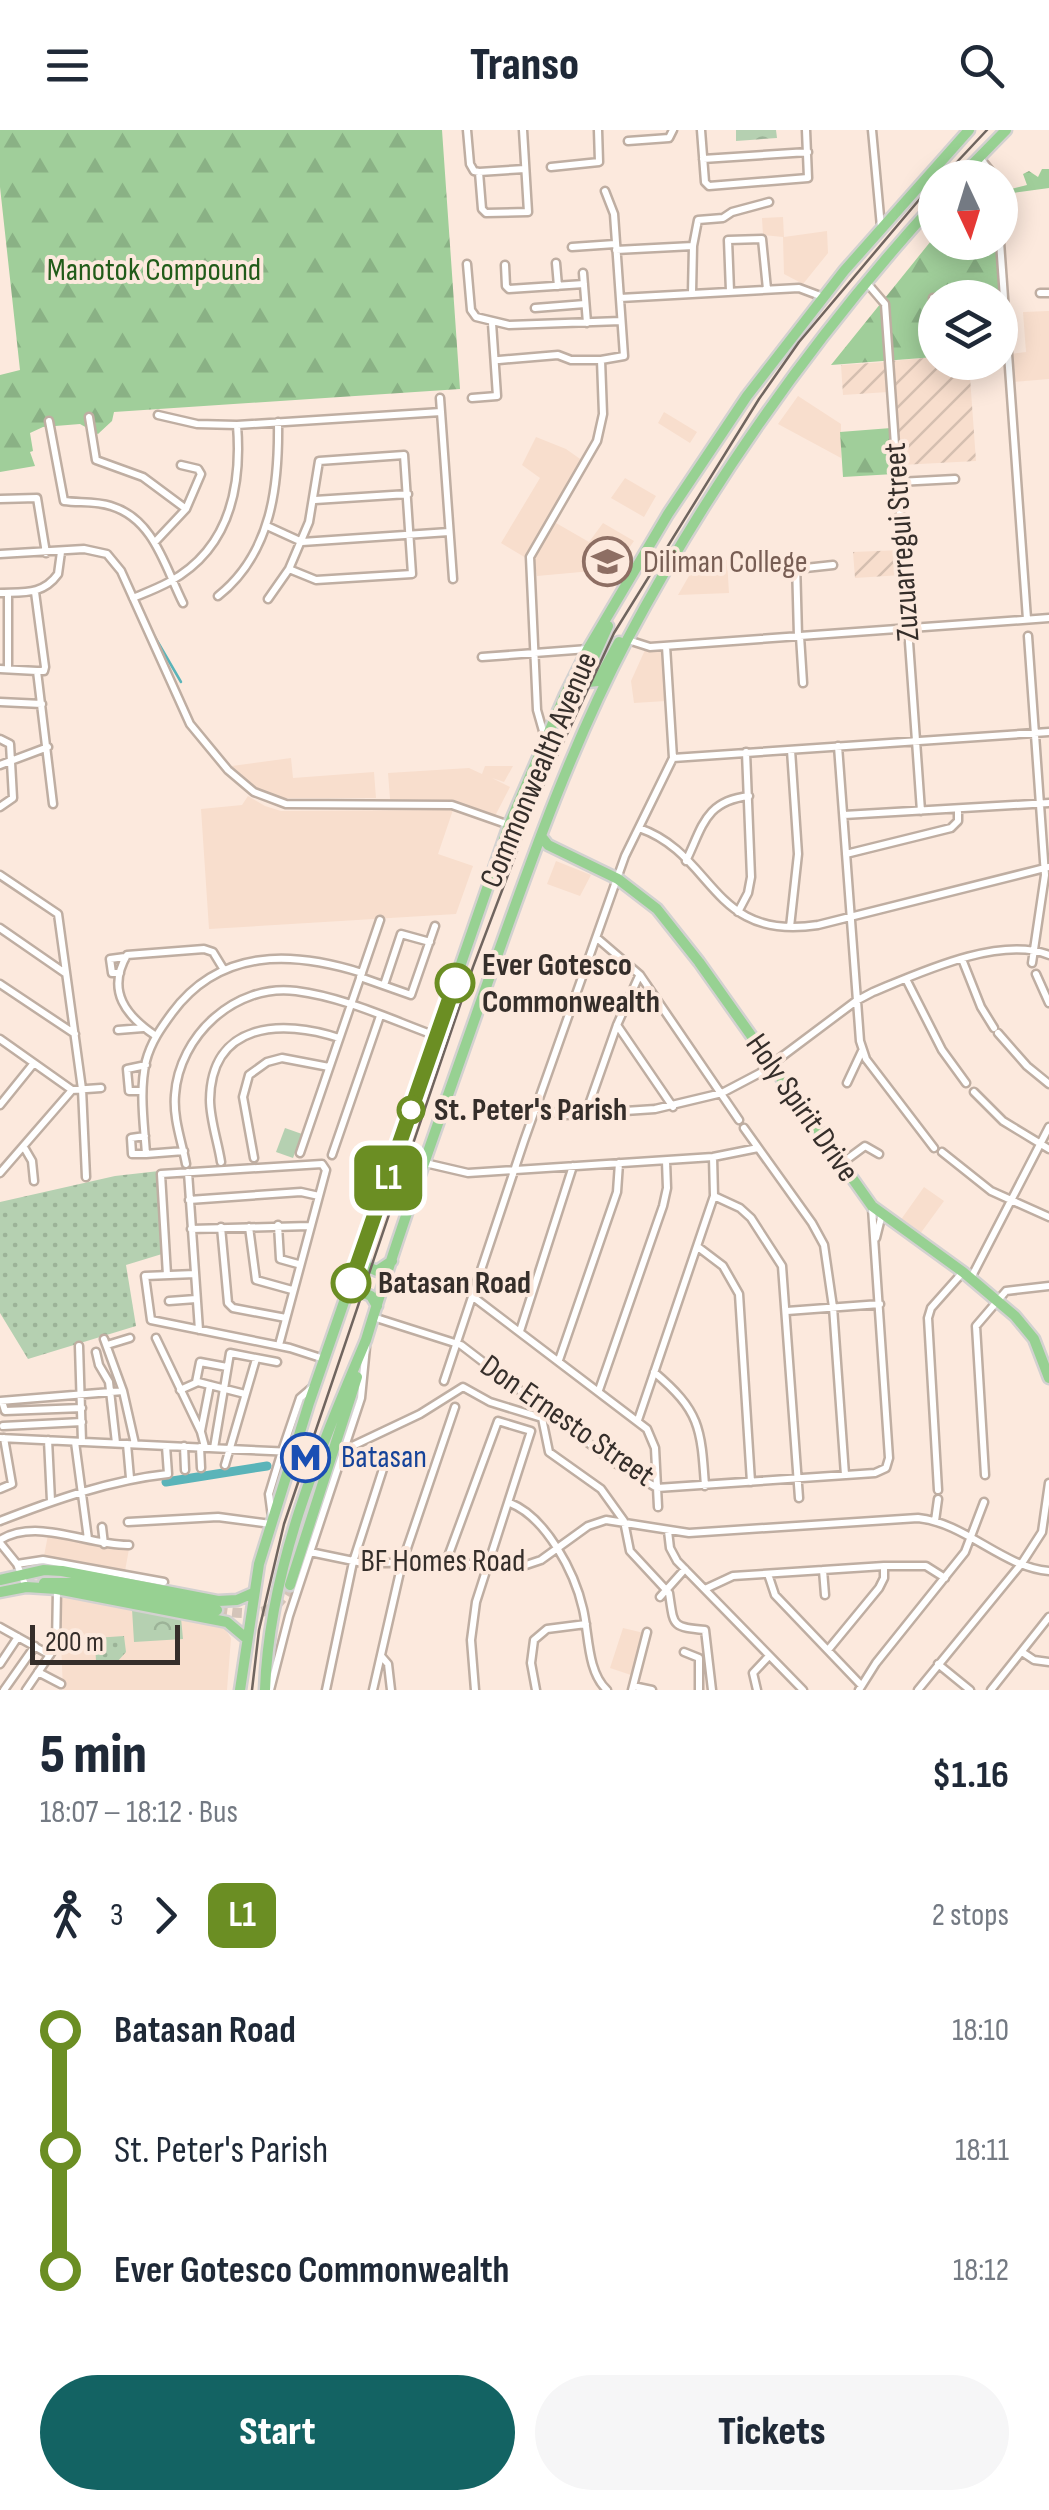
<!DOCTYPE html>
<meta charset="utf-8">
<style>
:root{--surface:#fff;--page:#f6f6f7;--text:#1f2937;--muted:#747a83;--accent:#136363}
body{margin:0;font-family:"Sofia Sans Condensed",sans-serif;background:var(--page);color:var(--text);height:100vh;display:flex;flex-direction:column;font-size:38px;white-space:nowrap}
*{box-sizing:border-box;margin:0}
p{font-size:32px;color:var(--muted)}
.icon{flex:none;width:55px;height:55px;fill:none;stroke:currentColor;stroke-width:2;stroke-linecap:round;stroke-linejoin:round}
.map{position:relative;height:1560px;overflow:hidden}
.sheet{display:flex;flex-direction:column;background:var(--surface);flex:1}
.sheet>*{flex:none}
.badge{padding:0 20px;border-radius:15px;font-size:35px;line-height:65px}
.needle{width:65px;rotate:176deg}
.buttons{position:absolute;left:918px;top:30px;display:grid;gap:20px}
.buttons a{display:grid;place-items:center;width:100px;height:100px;border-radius:50%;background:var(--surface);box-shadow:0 5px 25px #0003;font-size:50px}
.scale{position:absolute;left:30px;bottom:25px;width:150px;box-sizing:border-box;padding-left:10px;border:5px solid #352e2a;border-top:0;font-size:28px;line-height:35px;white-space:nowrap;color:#352e2a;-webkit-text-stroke:8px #fce9dd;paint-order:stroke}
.map>.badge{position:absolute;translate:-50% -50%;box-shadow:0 0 0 5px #fff}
.legs{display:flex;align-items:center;gap:15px;height:110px;padding:0 40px;font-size:32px}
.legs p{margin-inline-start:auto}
.head{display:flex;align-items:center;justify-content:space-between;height:170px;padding:0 40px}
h1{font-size:55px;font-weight:800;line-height:75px}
.button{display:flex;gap:20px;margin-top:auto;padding:20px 40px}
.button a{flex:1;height:115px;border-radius:60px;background:var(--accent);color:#fff;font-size:40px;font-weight:800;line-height:115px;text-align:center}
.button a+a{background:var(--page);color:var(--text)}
ul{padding:0 40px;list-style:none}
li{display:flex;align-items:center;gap:35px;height:120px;font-size:38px}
li i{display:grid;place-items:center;width:15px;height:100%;margin:0 12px;background:currentColor}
li i::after{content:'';width:25px;height:25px;margin:-12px;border:8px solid;border-radius:50%;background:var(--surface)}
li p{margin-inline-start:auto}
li:first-child i{background:linear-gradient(#0000 50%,currentColor 0)}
li:last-child i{background:linear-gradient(currentColor 50%,#0000 0)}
header{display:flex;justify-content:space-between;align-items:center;height:130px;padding:0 40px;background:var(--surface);font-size:45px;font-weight:800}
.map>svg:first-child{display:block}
.built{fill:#f8decd}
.industrial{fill:url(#industrial-furrows)}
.grass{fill:url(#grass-dots)}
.forest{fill:url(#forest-firs)}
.park{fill:url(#park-crowns)}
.garden{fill:#b5d0b1}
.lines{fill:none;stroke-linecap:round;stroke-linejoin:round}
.stream{stroke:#5ab4b9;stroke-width:2.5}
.river{stroke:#5ab4b9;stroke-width:9}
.major-tunnel{stroke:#d4c4b9;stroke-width:10;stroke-dasharray:10 5;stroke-linecap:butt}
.minor-casing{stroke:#bfaea2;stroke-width:11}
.major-casing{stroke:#d3d1d0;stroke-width:15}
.minor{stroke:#fff;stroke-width:6}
.major{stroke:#97d192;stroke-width:10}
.rail{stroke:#70655f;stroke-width:2.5}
.line-1-casing{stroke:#fff;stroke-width:22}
.line-1{stroke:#6b8e23;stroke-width:15}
.stop-1-dot{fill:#fff;stroke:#6b8e23;stroke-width:5}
.labels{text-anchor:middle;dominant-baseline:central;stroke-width:8;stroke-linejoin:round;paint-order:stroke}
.park-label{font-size:32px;fill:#215c19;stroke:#fce9dd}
.street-label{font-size:32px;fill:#352e2a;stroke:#fce9dd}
.education-label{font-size:32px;fill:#785e54;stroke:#fce9dd;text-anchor:start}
.stop-label{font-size:32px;font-weight:bold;fill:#352e2a;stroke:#fce9dd;text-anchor:start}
.transit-label{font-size:32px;fill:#164399;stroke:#fce9dd;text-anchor:start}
</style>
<header><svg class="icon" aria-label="menu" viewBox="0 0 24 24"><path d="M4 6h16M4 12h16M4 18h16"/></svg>Transo<svg class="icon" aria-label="search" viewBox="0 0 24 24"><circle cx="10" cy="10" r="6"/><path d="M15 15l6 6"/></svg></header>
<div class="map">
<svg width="1049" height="1560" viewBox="0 0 1049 1560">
<defs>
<pattern id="industrial-furrows" width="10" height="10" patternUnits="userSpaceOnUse" patternTransform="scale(2.5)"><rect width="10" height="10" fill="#f8decd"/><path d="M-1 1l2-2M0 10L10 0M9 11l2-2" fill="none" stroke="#d5bfb0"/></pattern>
<pattern id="grass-dots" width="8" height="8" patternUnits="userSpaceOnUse" patternTransform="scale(2.5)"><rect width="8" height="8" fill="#b5d0b1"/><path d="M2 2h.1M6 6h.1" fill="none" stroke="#9cb398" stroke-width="1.8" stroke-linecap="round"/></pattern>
<pattern id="forest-firs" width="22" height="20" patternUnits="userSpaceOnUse" patternTransform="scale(2.5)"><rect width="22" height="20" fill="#a0ce9a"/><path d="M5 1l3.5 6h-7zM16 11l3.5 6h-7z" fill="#8ab185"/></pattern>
<pattern id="park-crowns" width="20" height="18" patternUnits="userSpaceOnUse" patternTransform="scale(2.5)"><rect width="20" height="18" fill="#b5d0b1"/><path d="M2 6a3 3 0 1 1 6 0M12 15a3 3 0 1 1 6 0" fill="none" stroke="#9cb398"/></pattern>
</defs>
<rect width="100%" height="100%" fill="#fce9dd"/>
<path class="built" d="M783,87L784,107L827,101L828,123L803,154L784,144L783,107L763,105L762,88Z
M1049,181V249L1013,252L1011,224L1026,222L1023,182Z
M798,266L841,294V328L778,294Z
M664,282L697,302L690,313L658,293Z
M536,307L566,319L583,331L526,428L501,413L540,348L522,335Z
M625,348L656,366L644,387L611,368Z
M556,393L589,412L603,393L634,411L614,439L537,446L534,428Z
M727,430L729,463L678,465L697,432Z
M661,519L666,571L634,573L631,551L645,520Z
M291,628L293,648L374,642L376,668H282L261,662L232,636Z
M485,636H513L504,652L492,648L510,657L495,686L447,670L390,669L388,643L469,638L482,644Z
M248,666L265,676L281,681L453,680L438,724L473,736L456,784L209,799L201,679L242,675Z
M556,731L591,745L580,766L547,754Z
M924,1057L944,1071L920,1104L900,1091Z
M48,1405L129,1419L125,1441L44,1426Z
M59,1464L223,1496L231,1508L227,1560H63Z
M623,1498L644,1503L631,1545L610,1538Z"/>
<path class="industrial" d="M935,227V232L969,233L976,331L901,335L892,231Z
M886,232L888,262L843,265L841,235Z
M901,420L902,445L855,448L853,422Z"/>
<path class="grass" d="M159,1041L162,1124L126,1135L136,1196L28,1229L0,1183V1072L115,1046Z
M124,1506L126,1522L118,1531L96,1532L95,1508Z"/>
<path class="forest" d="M0,0H442L460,259L114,282L112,291L98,304L80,294L43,297L30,303L33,321L30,322L35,336L0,342V245L20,240L0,57Z
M1042,39H1049V58L1013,63L1011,59L1027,55L1023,44L1029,41L1038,47Z
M935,106V112L999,113L1005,221H1000V168H935V227L831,235Z
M891,298L894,344L843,347L840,302Z"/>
<path class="park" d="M736,0H776L777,8L736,11Z
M132,1479L181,1488L183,1509L134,1512Z"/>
<path class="garden" d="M285,998L302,1004L293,1028L276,1022Z"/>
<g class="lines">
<path class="stream" d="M152,502L181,552"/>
<path class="river" d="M166,1352L267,1336"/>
<path class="major-tunnel" d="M217,1480C249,1485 276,1489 290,1455"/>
<defs>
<path id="minor" d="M467,0L470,34L474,41L479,42L482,79L486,83L528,82L523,0
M701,0L705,52L709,56L808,48L806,0
M872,0L881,97
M628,11L669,8L673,0
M979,27L996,48
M703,29L808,22
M551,37L599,32L598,0
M479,42L525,39
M1000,112L1027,489
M572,117L615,114
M616,120L693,116
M556,133L558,156
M467,134L471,180L476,187L509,195L621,191
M505,135L506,156L509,159L584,154
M583,143L587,193
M867,153L885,174L921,681
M730,161L728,110L762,109L767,159
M692,163L693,116L698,90L723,88L732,82L769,72
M1040,163H1049
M620,168L799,158L823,167
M933,168L934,195
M535,178L585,174
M499,230L558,225L571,230H601L624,226L614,84L605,61
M440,268L453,449
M472,268L497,266L492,193
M158,285L197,294L237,295L441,282
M89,287L96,330L143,347L186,379
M49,291L64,371C79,373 96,371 111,376C154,389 165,437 183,473
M898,352L955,349
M0,369L37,368L46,423
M315,370L408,364
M267,396L302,412L449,402
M155,412L186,379L201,344L198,339L181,335
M0,424L84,419L107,424L121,441L190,594L228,640L254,662L286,674L452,675L509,695
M796,432L798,506
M796,439L833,435
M35,462L45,537L44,541H37L53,674
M0,463C24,462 43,465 58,444L61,422
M8,463V539
M218,466C272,423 279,355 278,292
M133,468C145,463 158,458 169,452C230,419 242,357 237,295
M268,469L289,439L309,392L319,331L404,325L412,444L316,450L289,439
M800,506L803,553
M1028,506L1045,745L1032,833
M628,510L650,517L1049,488
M482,527L588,519
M0,539L37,541
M0,572L42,574
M545,608L537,580L530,427L597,311L603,284L601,230
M0,609L10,614L13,668L0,677
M838,616L860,911L866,929L934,1018
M673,628L1049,602
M0,635L48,617
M844,685L1049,673
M639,698C715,724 711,812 818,795L1049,737
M846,724L951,698L958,691V679
M686,731C703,696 705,671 749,666
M0,745L58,784L82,959L86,1047
M738,782L748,763L751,747L746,622
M790,797L798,724L791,620
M0,798L65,843
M597,808L640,845L739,990
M962,829L981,877L994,898
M120,843H112L110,829L125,827
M1036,844L1049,873
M360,847L411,865L435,796
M906,849L942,920L966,953
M0,854L75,904
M384,855L401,804L430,812
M617,895L673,977
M118,900L143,898
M998,903L1027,936L1049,954
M156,906C126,886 106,861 127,825L204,819L213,822L224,840
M0,909L72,960
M847,953L862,921
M142,961H129L127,939L146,935
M974,962L1003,991L1049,1019
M0,975L34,933
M536,978L565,985L655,979L722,963L760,943L856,871L873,862C919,843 1000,805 1049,825
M586,983L617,895L639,846
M744,998L812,1093L824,1115L833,1177L845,1345
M145,1006L131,1008L132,1024H145
M25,1019L32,1031L34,1051
M184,1021L146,1024C144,993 139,961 146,931C151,912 161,898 172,883C220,818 292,821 362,843
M942,1022L991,1061L1049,1087
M300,1023L380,790
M332,1025L380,886
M254,1028L243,967L249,945L267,932L282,928L329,937
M221,1032C218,1012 210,990 210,970C211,892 282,889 339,908
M425,1033L468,1043L713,1027L758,1018
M842,1033L865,1016L879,1024
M186,1034C182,1012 173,989 175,965C179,906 235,853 296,861C344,867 392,890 436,906
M188,1042L199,1200
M0,1043L72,960L101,958
M714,1066L740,1078L751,1088L782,1136L799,1368
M189,1070L301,1062L319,1066
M278,1095L280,1129L298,1134
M221,1097L228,1173L233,1178L286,1188
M249,1097L256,1150L292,1160
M191,1099L310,1096
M876,1108L882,1084
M698,1117L723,1136L739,1164L751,1352
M195,1144L145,1146L151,1190L290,1218L324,1229
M167,1145L161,1044L322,1034L326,1040L279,1215
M971,1148L1049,997
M472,1166L647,1299L655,1318L658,1377
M169,1171L196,1169
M787,1181L880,1174
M373,1187L461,1215L612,1331L657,1358L875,1343L886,1338L889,1328L872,1078
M520,1201L573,1036
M156,1208L201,1302L205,1317
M104,1209L123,1261L135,1314
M107,1215L130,1208
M79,1216L82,1312
M96,1222L99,1235L109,1252L116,1313
M559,1230L617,1062L619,1033
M654,1242C700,1281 701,1297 705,1356
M444,1251L524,1011L625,726L673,628L666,516
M196,1252L200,1232L227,1237
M180,1260L198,1252L245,1264
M599,1260L663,1076L667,1058L666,1031
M0,1271L123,1261
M2,1271L5,1281L82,1278
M638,1290L714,1066L713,1027
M3,1296L82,1292
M201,1301L210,1255
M0,1308L293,1322
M48,1310L51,1371
M75,1312L88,1409
M127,1314L130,1348
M184,1316L185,1340
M200,1317L201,1338
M214,1318L230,1223L277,1232
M344,1320L420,1284L463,1257L490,1272L542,1288L549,1322L601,1359L624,1391L630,1421L669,1463C674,1496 671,1497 705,1500L712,1560
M225,1335L256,1229
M985,1345L976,1196L1006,1161L1049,1156
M0,1359L12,1354L4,1308
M938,1360L928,1188L931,1178L963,1142
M510,1373C546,1387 575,1443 583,1479C589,1504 587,1542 607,1560
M272,1387L269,1364L282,1321L300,1268L314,1256
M0,1391C54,1370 111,1350 168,1344L166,1316
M935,1391L938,1369
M128,1392L218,1387L271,1394
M102,1397L104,1414
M668,1401L670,1418L677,1431L803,1560
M0,1410C38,1387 88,1416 129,1415
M0,1413L17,1434L26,1457
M310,1422L363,1433L446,1432L517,1438L541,1430L588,1396L606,1390L689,1403L918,1388C966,1393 1002,1437 1049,1441
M446,1432L498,1291L531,1301L476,1472L471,1510L475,1560
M17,1434L43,1430L164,1452
M823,1440L825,1465
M768,1444L775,1465L861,1555
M705,1459L733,1446L884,1436H926L945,1448
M660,1467L685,1439
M0,1497L50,1525
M828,1520L879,1458L884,1448V1436
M684,1522L699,1528V1560
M1022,1522L1034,1530L1049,1532
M382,1527L388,1534L391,1560
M0,1534L18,1507
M938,1534L970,1560
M38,1542L61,1554
M633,1556L652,1560
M4,1560L35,1516
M26,1560L56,1516L57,1460
M270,1560L289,1486L361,1268L366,1217
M326,1560L353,1432L383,1339
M373,1560L402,1433L455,1277
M536,1560L531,1533L534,1510L547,1499L586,1494
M632,1560L647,1502
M757,1560L753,1543L769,1526
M859,1560L876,1533L965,1422L984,1372
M918,1560L1022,1433L1042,1402L1049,1353
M991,1560L1049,1487"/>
<path id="major" d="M959,48L1006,0
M608,496L586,545L588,552L598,551L619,512
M541,706L548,715L618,749L657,779L699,832L872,1076L963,1142L1015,1186L1034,1209L1049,1248
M362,1124L366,1136L377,1141L392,1131
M346,1167L362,1162L371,1166L377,1176
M0,1450L44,1440L62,1441L218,1471L237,1470L253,1463
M44,1453H74L217,1480
M290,1455L357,1247
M0,1462L26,1457L57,1459L227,1492L246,1508
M240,1560L259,1434L309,1273L509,695L565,565L588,519L668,384L747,266L844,141L969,0
M265,1560C269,1438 319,1321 366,1210C400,1097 441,986 480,874C524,751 566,626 627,510C711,352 815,205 935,73"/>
</defs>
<use href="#minor" class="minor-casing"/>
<use href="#major" class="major-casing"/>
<use href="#minor" class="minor"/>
<use href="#major" class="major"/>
<path class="rail" d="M942,48L987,0
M252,1560L259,1500L284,1394L473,837L536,671L614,503L759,269L799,212L935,51"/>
</g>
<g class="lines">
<defs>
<path id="line-1" d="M351,1153L455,853"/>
</defs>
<use href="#line-1" class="line-1-casing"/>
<use href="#line-1" class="line-1"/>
</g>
<defs>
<symbol id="university-ring" viewBox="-11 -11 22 22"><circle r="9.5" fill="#fce9dd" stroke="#8d6e63" stroke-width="1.5"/><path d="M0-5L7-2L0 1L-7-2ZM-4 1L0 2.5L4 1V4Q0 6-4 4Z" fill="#8d6e63"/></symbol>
<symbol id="metro-ring" viewBox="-11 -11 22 22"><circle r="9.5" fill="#fce9dd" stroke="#1a4fb4" stroke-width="1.5"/><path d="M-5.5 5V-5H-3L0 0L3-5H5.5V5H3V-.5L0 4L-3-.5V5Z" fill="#1a4fb4"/></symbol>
</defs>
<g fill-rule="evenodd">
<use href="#university-ring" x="580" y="404" width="55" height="55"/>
<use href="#metro-ring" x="278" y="1300" width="55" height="55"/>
</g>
<g class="stop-1-dot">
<circle cx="455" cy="853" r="18"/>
<circle cx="411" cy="980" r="12"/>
<circle cx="351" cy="1153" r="18"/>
</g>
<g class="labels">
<g class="park-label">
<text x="154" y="140">Manotok Compound</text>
</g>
<g class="street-label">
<text transform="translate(902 412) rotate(-94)">Zuzuarregui Street</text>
<text transform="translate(539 640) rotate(-67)">Commonwealth Avenue</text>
<text transform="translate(802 978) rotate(55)">Holy Spirit Drive</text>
<text transform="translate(567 1291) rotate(35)">Don Ernesto Street</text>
<text x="443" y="1431">BF Homes Road</text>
</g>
<g class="education-label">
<text x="643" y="432">Diliman College</text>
</g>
<g class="stop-label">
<text x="482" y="835">Ever Gotesco<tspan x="482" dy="37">Commonwealth</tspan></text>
<text x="434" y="980">St. Peter's Parish</text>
<text x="378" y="1153">Batasan Road</text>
</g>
<g class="transit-label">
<text x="341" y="1327">Batasan</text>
</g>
</g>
</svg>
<div class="buttons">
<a><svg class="needle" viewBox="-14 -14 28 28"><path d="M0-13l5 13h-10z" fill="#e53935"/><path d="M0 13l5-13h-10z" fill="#747a83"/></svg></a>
<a><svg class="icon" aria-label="layers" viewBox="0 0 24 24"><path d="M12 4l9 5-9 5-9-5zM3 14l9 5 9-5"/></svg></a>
</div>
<div class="scale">200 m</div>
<b class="badge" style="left:388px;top:1048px;background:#6b8e23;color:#fff">L1</b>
</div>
<section class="sheet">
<div class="head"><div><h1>5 min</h1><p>18:07 – 18:12 · Bus</p></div><b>$1.16</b></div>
<div class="legs"><svg class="icon" aria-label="walk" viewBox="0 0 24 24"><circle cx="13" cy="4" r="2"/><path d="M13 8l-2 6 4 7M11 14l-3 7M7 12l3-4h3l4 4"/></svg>3<svg class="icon" aria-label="forward" viewBox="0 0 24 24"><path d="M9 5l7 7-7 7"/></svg><b class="badge" style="background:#6b8e23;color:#fff">L1</b><p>2 stops</p></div>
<ul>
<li><i style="color:#6b8e23"></i><b>Batasan Road</b><p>18:10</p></li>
<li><i style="color:#6b8e23"></i><span>St. Peter's Parish</span><p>18:11</p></li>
<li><i style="color:#6b8e23"></i><b>Ever Gotesco Commonwealth</b><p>18:12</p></li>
</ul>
<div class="button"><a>Start</a><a>Tickets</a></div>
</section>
